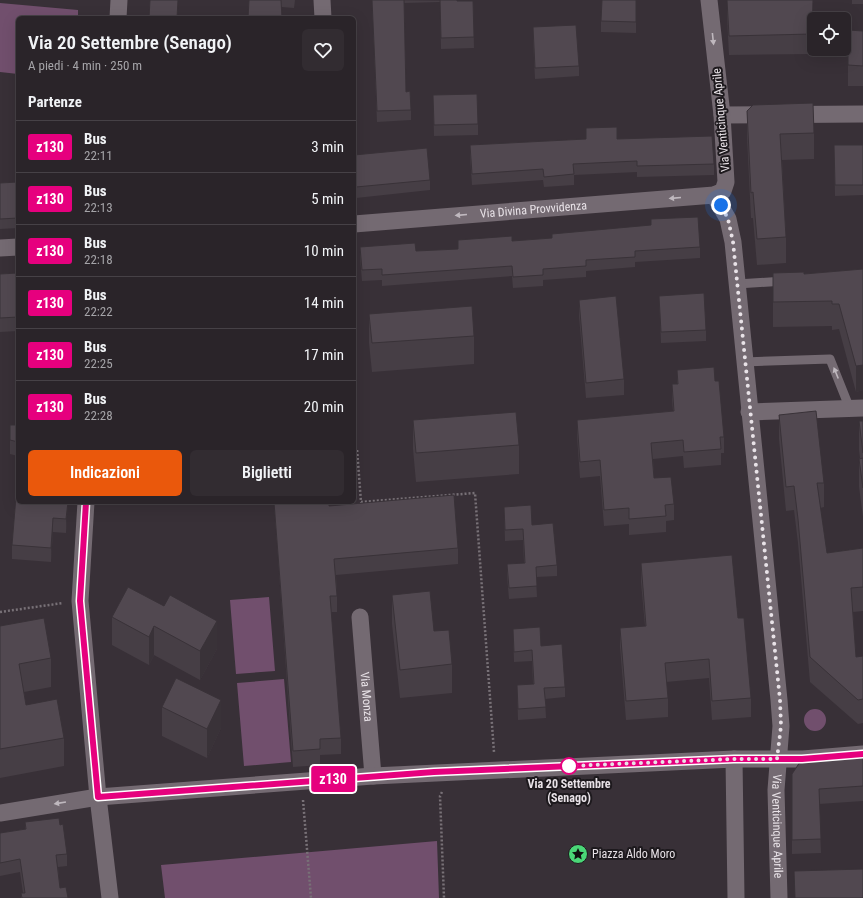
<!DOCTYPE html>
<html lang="it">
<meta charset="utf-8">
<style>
:root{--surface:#2a2429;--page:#322c31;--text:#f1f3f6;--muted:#a5a4a8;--line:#464146;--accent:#ea580c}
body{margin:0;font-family:"Roboto Condensed",sans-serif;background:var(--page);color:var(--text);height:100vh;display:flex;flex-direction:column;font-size:15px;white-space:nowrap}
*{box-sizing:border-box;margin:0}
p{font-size:13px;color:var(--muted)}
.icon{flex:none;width:22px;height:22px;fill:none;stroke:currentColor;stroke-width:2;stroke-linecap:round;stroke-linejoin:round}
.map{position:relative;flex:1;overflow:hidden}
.drawer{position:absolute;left:16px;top:16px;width:340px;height:488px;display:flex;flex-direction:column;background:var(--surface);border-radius:6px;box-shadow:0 4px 16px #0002,0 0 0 1px var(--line)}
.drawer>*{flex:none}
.badge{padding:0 8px;border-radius:3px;font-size:14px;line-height:26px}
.buttons{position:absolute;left:807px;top:12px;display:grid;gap:8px}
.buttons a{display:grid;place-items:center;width:44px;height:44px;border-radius:6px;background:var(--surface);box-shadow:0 4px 16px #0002,0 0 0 1px var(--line);font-size:20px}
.you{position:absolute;width:20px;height:20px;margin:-10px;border:3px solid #fff;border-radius:50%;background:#1a73e8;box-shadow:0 0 0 6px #1a73e833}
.map>.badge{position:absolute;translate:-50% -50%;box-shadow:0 0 0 2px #fff}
h2{padding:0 12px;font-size:15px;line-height:36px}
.round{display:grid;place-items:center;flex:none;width:42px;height:42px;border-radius:6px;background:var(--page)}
.head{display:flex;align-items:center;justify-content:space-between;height:68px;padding:0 12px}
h1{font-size:19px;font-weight:600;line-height:30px}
.cta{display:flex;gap:8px;margin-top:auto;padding:8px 12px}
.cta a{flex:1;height:46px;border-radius:6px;background:var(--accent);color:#fff;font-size:16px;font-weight:600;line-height:46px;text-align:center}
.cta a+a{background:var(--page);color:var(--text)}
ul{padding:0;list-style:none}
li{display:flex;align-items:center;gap:12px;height:52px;padding:0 12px;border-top:1px solid var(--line)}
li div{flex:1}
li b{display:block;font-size:15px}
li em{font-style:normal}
li .badge{min-width:44px;font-weight:700;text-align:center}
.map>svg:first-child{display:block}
.green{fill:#714f6d}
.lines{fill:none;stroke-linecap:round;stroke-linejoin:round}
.path{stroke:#787177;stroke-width:2.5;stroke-dasharray:2 2;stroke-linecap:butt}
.lane{stroke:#746a72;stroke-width:9}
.street{stroke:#746a72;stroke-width:17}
.wall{fill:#463e45}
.shaded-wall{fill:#393238}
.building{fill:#514850;stroke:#393238}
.oneway{fill:#bfb8be}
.line-casing{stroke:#fff;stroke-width:9}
.line{stroke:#e6007e;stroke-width:6}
.walk{stroke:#e8e2e7;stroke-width:4;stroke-dasharray:0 7.2}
.stop-dot{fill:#fff;stroke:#e6007e;stroke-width:2}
.labels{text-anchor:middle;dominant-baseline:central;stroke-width:4;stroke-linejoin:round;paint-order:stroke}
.street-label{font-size:12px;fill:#e8e2e7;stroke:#1d191d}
.stop-label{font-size:12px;font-weight:bold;fill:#e8e2e7;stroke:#1d191d}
.poi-label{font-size:12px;fill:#e8e2e7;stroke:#1d191d;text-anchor:start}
</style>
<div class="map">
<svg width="863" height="898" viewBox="0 0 863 898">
<rect width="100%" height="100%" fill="#383037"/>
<path class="green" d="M0,3L78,10V18H18V74L0,72Z
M269,597L275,671L236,674L230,600Z
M284,679L291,762L244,766L237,683Z
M804 720a11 11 0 1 1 22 0a11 11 0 1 1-22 0Z
M437,841L439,898H165L161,865Z"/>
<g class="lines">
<path class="path" d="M354,449H357L361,502L475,493L494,752
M0,612L63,603
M442,792L440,796L444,898
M303,800L311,898"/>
<path class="lane" d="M737,284L784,281
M744,362L830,359L850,409"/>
<g class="street">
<path d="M322,0L323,18"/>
<path d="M118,18L119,0"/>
<path d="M722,115L863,114"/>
<path id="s1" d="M714,195L728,219L733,242L779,700L781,726L776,790L779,898"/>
<path id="s2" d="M354,224L714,195L723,191L726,182L722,115L709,0"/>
<path d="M0,248L18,247"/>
<path d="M749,412L863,408"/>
<path d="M86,502L80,601L98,797L110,898"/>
<path id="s3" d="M360,617L373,776"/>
<path d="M734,759L736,898"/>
<path d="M0,813L98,797L373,776L734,759H803L863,754"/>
</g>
</g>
<path class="wall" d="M249,0H295L294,8L282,7Z
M372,0L473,1L474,48L441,49L440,2L404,3L406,92L411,110V120L377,122Z
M636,0V33L601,32V21Z
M727,0H813L812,54L729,55L727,16Z
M852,0H863V4H852Z
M533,27L579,66V76L535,79L533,38Z
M848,30L863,31V86H848Z
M433,95L478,124V135L434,136Z
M747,111L814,133V159L782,160L786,237V263L757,265L753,218H751L747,137Z
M586,128L617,139L714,164V175L637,177V172L574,175V185L544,187L543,180L472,185L470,156V145L586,139Z
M834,145H863V195L835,196Z
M354,155L430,180V190L356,198L354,180Z
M18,182V228L0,229V183Z
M552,234L700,247V258L635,262V267L586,271V277L543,280V286L513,288L512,276L382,286V280L362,281L360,257V247L416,251L458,249V240L512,241L552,238Z
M863,269V390L856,392L839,329L832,330V326L773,327V273L804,274Z
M18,273V331L0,332V274Z
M659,296L706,330V341L661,343Z
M579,300L624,379V395L586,398L579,316Z
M369,314L474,336V364L372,372L369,343Z
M677,370L715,381L724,437V453H721V465L684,468L683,456L653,459L654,478L674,504V520L666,521V532L629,535V524L604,526L600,476L580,478L577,436V420L673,411L672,400V384H677Z
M779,415L824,483V507L820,508L827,553L863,548V611L853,612L856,657L863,656V723L858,724L810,682L798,543L794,510L786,511L779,439Z
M413,420L519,445V474L416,482L413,449Z
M859,421H863V517L859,487V459L860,458L859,450Z
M10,425H18V456L10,454Z
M18,502H68L66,533L53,532L51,562L12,559V545Z
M274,502H329V506L458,548V564L336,575L337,596V612H331L341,738V754L320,755V765L293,767Z
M504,507L532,525L557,565V576L536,577L537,597L509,599L507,575V564L524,563L523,540L505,541Z
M641,563L738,618L751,698V717L712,720L709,678L666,682L668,698V717L626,720L620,647V628L645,626L641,582Z
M128,587L217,649L200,680L154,655L149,665L112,645V617Z
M392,595L434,631L452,664V693L400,698L392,624Z
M0,626L51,658V687L24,692L26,705L64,738V766L0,778Z
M513,629L541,646L565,687V697L545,699L546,718L518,720L517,685L533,684L532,661L514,662Z
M162,707L221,728L207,758L162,736Z
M863,752V801L819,804L821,853L792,854V774Z
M25,822L60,825L67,854V866L58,867L60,888L68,898H21V893H23L20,872L0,876V833L25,829Z"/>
<path class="shaded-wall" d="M178,0H179L178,18H177Z
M863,365V390L856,392V366Z
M68,502V504L66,533V519Z
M53,518V532L51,562V548Z
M217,621V649L200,680V651Z
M154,626V655L149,665V637Z
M221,700V728L207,758V729Z"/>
<path class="building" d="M150,0H178L177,18H149Z
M249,0H281L282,18H248Z
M372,0H404L406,92L410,91L411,110L377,111Z
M440,0H457V1H473L474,37L441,38Z
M602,0H636V22L601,21Z
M727,0H813L812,34L729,36Z
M576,25L579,66L535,68L533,27Z
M848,30L863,31V66L848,65Z
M477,94L478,124L434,125L433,95Z
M813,103L814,133L780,134L786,237L757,239L753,192L751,193L747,111L753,105Z
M617,127V139L712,136L714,164L637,166V161L573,164L574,174L544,177L543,169L472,174L470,145L586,139V128Z
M834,145H863V185H835Z
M427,148L430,180L356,187L354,169V155Z
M18,182V218L0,219V183Z
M698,217L700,247L635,251V257L586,260V266L543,269V275L513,277L512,266L382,275V269L362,270L360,247L415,243L416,251L458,249V240L512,236V241L552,238V234L651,225V219Z
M863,269V365L856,366L839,304H832V301L773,302V273L804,272V274Z
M18,273V317L0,318V274Z
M704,293L706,330L661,332L659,296Z
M616,296L624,379L586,383L579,300Z
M472,306L474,336L372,343L369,314Z
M714,367L715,381H719L724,437H720L721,449L684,452L683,440L651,443L654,478L671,477L674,504L665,505L666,516L629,519V508L604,510L600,460L580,462L577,420L674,411L672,384H678L677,370Z
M816,411L824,483H817L827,553L863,548V587L851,588L856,657L863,656V699L858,700L810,657L798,519L794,486L786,487L779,415Z
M516,412L519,445L416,453L413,420Z
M859,421H863V453Z
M10,425H18V442L10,440Z
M863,458V488L859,459Z
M18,472V502H68L66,519L53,518L51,548L12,545Z
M454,495L458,548L334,559L337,596H330L341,738L320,739V749L293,751L274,502H329V506Z
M531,505L532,525L553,523L557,565L536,567L537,586L509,588L507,564L525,563L523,529L505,530L504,507Z
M732,555L738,618H744L751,698L712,701L709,659L665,663L668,698L626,701L620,628L646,626L641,563Z
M128,587L164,606L170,595L217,621L200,651L154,626L149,637L112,617Z
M430,591L434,631L449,630L452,664L400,670L392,595Z
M44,618L51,658L19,664L26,705L57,699L64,738L0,749V626Z
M540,627L541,646L562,644L565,687L544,688L546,707L518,709L517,685L534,684L532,650L514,652L513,629Z
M176,678L221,700L207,729L162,707Z
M863,752V786L819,789L821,839L792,840V774L804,756Z
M59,818L60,825L63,824L67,854L56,855L60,888L66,887L68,898H22L21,893H25L20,859L0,863V833L26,829L25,822Z
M863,869V898H795L794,871Z"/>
<defs><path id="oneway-solid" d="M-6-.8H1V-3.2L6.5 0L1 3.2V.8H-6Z"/></defs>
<g class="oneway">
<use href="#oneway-solid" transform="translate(713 39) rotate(84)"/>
<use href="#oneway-solid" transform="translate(675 198) rotate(175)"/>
<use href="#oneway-solid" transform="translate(461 215) rotate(175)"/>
<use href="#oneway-solid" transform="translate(836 373) rotate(-112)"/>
<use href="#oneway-solid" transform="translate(60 803) rotate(171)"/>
</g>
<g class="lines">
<defs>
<path id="line" d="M86,502L80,601L98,797L434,772L734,759H802L863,754"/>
</defs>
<use href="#line" class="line-casing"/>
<use href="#line" class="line"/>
<path class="walk" d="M569,766L734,759H777L781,726L780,700L733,242L728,219L721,205"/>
</g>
<defs>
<symbol id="sight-disc" viewBox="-11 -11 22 22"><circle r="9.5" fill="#4ad677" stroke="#1d191d"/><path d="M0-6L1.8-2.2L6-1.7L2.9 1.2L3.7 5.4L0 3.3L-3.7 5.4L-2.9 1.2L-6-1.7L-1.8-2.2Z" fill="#111"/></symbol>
</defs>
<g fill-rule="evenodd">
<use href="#sight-disc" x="567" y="843" width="22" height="22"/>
</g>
<circle class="stop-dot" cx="569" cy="766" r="8"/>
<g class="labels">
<g class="street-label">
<text transform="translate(721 120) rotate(-95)">Via Venticinque Aprile</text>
<text stroke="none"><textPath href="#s2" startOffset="180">Via Divina Provvidenza</textPath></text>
<text stroke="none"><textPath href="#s3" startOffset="80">Via Monza</textPath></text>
<text stroke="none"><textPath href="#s1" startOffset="638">Via Venticinque Aprile</textPath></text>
</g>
<g class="stop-label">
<text x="569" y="784">Via 20 Settembre<tspan x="569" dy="14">(Senago)</tspan></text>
</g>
<g class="poi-label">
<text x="592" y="854">Piazza Aldo Moro</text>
</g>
</g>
</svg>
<div class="buttons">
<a><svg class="icon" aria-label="locate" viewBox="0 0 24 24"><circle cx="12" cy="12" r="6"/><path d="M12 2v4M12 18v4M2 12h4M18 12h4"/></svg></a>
</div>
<div class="you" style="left:721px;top:205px"></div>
<b class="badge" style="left:333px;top:779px;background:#e6007e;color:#fff">z130</b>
<section class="drawer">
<div class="head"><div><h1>Via 20 Settembre (Senago)</h1><p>A piedi · 4 min · 250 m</p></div><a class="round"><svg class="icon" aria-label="heart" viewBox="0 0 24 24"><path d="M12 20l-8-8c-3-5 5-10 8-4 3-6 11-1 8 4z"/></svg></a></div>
<h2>Partenze</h2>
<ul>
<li><span class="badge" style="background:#e6007e;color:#fff">z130</span><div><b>Bus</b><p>22:11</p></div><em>3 min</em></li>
<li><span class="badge" style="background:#e6007e;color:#fff">z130</span><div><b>Bus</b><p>22:13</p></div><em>5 min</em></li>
<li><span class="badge" style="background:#e6007e;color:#fff">z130</span><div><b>Bus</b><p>22:18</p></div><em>10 min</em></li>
<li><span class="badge" style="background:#e6007e;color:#fff">z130</span><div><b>Bus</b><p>22:22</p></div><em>14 min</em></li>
<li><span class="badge" style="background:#e6007e;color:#fff">z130</span><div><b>Bus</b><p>22:25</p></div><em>17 min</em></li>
<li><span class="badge" style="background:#e6007e;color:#fff">z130</span><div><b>Bus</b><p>22:28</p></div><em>20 min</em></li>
</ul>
<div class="cta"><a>Indicazioni</a><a>Biglietti</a></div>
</section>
</div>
